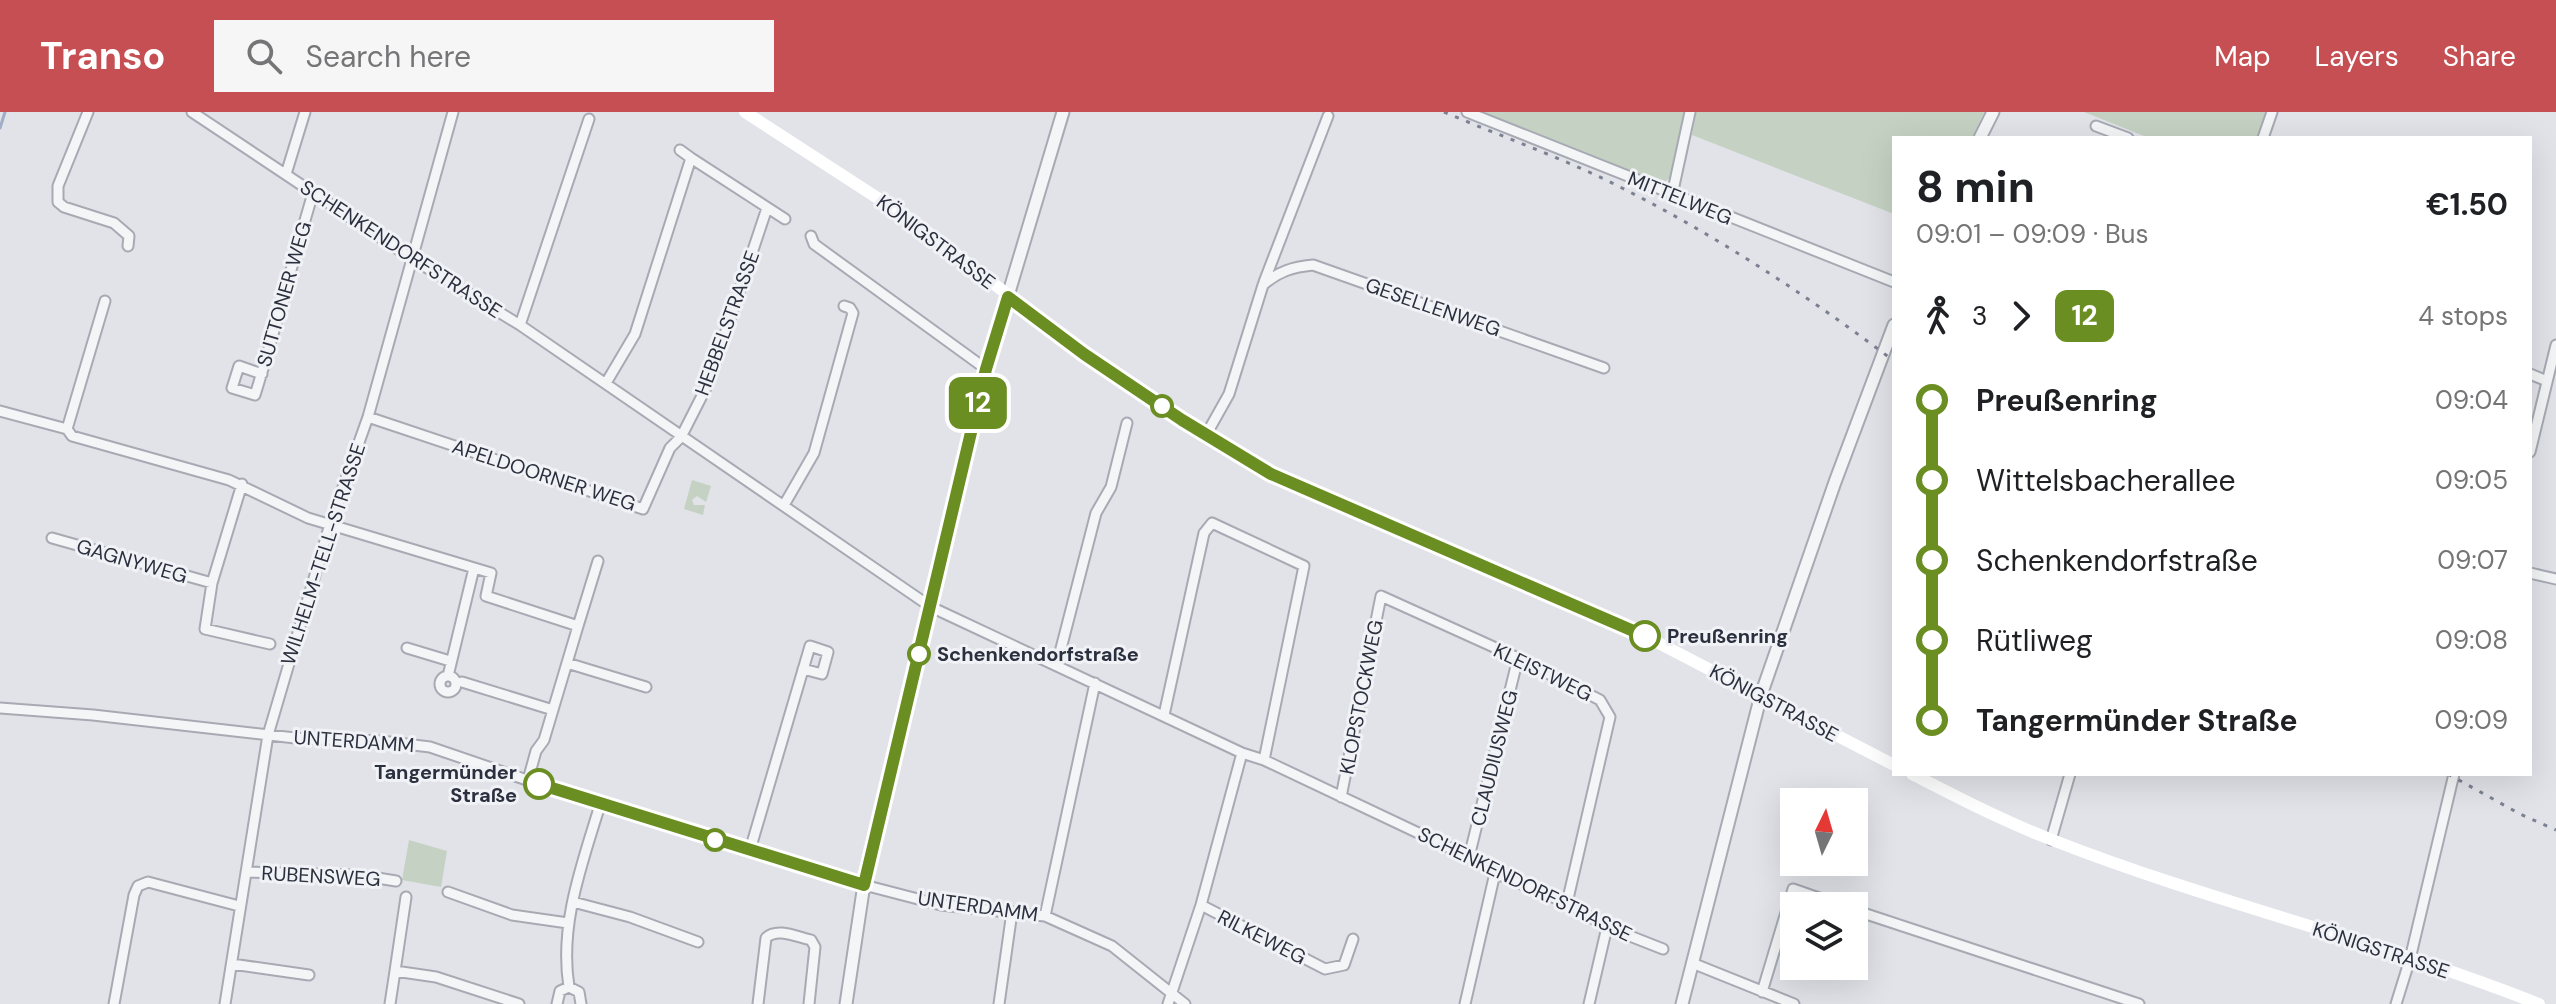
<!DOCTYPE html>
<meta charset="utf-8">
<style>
:root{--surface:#fff;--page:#f6f6f6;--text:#202124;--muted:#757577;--accent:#c54f53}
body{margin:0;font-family:"DM Sans",sans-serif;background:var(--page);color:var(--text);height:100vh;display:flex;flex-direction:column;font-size:30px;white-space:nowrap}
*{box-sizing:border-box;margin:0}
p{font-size:26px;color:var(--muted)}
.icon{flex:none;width:44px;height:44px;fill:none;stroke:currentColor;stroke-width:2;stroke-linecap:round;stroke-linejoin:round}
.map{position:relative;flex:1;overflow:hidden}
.panel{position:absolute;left:1892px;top:24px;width:640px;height:640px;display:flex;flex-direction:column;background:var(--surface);border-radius:0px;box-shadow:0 8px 32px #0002}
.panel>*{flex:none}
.badge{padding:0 16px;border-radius:12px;font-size:28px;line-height:52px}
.needle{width:52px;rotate:5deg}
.fabs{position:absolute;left:1780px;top:676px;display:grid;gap:16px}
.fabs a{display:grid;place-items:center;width:88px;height:88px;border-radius:0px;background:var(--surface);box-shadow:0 8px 32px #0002;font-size:40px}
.map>.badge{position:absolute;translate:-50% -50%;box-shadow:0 0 0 4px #fff}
.legs{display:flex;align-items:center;gap:12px;height:88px;padding:0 24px;font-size:26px}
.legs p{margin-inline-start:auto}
.summary{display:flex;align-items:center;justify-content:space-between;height:136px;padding:0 24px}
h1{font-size:44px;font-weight:700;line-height:60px}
ul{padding:0 24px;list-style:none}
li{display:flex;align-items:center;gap:28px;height:80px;font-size:30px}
li i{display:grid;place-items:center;width:12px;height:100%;margin:0 10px;background:currentColor}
li i::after{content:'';width:20px;height:20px;margin:-10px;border:6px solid;border-radius:50%;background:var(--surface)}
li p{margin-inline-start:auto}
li:first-child i{background:linear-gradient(#0000 50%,currentColor 0)}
li:last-child i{background:linear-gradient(currentColor 50%,#0000 0)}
header{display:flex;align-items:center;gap:48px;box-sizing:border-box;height:112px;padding:0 40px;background:var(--accent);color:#fff}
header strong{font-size:38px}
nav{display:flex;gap:44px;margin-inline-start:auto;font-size:28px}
.search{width:560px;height:72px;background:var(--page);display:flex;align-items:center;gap:20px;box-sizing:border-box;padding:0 28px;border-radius:0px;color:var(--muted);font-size:30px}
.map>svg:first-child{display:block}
.green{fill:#c5d2c3}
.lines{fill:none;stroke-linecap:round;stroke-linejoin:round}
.stream{stroke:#9fadc6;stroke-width:3}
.minor-casing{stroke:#a7aab3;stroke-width:13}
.tertiary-casing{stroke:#a7aab3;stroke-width:15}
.minor{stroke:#f4f5f7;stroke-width:9}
.tertiary{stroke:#f4f5f7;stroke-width:11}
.secondary{stroke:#fff;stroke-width:12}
.rail{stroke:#7c8191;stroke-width:3;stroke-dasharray:4 8;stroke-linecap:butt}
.line-1-casing{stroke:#fff;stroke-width:18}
.line-1{stroke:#6b8e23;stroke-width:12}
.stop-1-dot{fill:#fff;stroke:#6b8e23;stroke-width:4}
.labels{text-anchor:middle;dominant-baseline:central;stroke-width:6;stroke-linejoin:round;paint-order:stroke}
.street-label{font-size:20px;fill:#2b303f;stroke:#f1f2f6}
.stop-label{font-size:20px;font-weight:bold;fill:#2b303f;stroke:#f1f2f6;text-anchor:start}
</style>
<header>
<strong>Transo</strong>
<div class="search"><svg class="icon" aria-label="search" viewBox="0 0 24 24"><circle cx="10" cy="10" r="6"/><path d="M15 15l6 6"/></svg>Search here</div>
<nav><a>Map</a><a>Layers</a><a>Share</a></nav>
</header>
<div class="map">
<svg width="2556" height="892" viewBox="0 0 2556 892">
<rect width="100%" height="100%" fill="#e1e3e9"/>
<path class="green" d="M1482,0H1685L1671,65L1662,72Z
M1696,0H1984L1972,26H1894V102L1692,23Z
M2084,0H2267L2258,26H2149Z
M692,368L711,374L706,390L697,384L692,388L694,393H705L703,403L684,397Z
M409,728L447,739L441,775L402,768Z"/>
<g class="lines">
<path class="stream" d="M0,16L5,0"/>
<defs>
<path id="minor" d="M88,0L58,74V90L64,95L114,111L129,124L128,134
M192,0L411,146L520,213L931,495L1242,641L1264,648L1469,745L1495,761L1567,791L1607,815L1663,837
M1467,0L1894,170
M2096,14L2128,26
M2263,26L2272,0
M691,46L785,107
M286,62L305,0
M1672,83L1690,0
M811,124L814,132L986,257
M1264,170L1328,4
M520,213L589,7
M262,262L239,254L232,276L255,283C276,216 293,148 313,81
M2530,262L2547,269
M606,271L635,222L691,46L680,38
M0,299L67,317L105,189
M368,305L643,397L670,336L681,325L709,270L767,96
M67,317L72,324L229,368L308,406L491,461L486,484L578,514L544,628L536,639L528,668
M1206,323L1229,282L1263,173C1279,159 1293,155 1313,153L1604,256
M2530,340L2556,233
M242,372L212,471L205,517L270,532
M784,393L814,341L853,201L850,196L844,194
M52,426L212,471
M2530,461L2556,467
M578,514L598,449
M407,536L450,549
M567,551L646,575
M1057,552L1096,401L1111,375L1127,311
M448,564L474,456
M440 572a8 8 0 1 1 16 0a8 8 0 1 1-16 0Z
M462,570L553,598
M0,596L93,603L295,626L381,629L430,635L600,693L864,773L941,793L1045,804L1112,834L1185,892
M1164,603L1204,421L1212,411L1304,454L1264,648
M1341,685L1381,484L1518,546L1600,588L1610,605L1567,791
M2051,728L2070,662
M750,738L810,534L828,540L822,562L803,557
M1469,745L1518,546
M246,760L359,763L396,769
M448,780L512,803L568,811
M406,785L395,859L436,865L519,892
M573,790L630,805L698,830
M1201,793L1325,857L1344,853L1353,827
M1854,798L2139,892
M1045,804L1095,571
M1692,851L1794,892
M232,852L309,863
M569,875C559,813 582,752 600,693
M1762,880L1793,777L1842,794
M114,892L134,783L138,774L148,770L239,794
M225,892L268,623L330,412L368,305L453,0
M390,892L395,859
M557,892L560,879L569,875L579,880L581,892
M758,892L766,826C777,815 797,825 811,828L815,835L809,892
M999,892L1012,800
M1168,892L1201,793L1242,641
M1465,892L1495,761
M1589,892L1607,815
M2396,892L2410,847L2454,662"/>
<path id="tertiary" d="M1980,26L1993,0
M846,892L866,759L986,257L1063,0
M1682,892L1761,583L1835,370L1894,213"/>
</defs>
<use href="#minor" class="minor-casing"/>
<use href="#tertiary" class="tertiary-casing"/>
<use href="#minor" class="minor"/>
<use href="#tertiary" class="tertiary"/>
<path class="secondary" d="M745,0L913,109L1084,242L1206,323L1271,362L1647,525L1894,653
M1912,662C1959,686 2005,710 2055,729C2213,791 2381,829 2539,892"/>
<path class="rail" d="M1444,0C1498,23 1554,43 1606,68C1708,118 1804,181 1894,249
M2448,662L2520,702L2556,718"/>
</g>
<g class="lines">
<defs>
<path id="line-1" d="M539,672L864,773L986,257L1008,185L1084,242L1182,308L1271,362L1645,524"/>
</defs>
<use href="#line-1" class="line-1-casing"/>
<use href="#line-1" class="line-1"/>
</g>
<g class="stop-1-dot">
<circle cx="1162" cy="294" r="10"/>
<circle cx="1645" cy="524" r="14"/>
<circle cx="919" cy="542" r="10"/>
<circle cx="539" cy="672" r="14"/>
<circle cx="715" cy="728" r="10"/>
</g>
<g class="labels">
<g class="street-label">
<text transform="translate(1680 86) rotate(22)">MITTELWEG</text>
<text transform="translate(936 130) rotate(37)">KÖNIGSTRASSE</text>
<text transform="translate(401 137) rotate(33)">SCHENKENDORFSTRASSE</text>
<text transform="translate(284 182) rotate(-74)">SUTTONER WEG</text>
<text transform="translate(1433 195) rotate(19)">GESELLENWEG</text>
<text transform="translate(727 211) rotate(-70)">HEBBELSTRASSE</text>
<text transform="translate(544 363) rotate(18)">APELDOORNER WEG</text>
<text transform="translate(323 442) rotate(-72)">WILHELM-TELL-STRASSE</text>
<text transform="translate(132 449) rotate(16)">GAGNYWEG</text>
<text transform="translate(1543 560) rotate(26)">KLEISTWEG</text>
<text transform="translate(1361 585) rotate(-79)">KLOPSTOCKWEG</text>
<text transform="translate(1774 591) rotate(28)">KÖNIGSTRASSE</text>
<text transform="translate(354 629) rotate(4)">UNTERDAMM</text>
<text transform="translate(1494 646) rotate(-76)">CLAUDIUSWEG</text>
<text transform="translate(321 764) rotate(3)">RUBENSWEG</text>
<text transform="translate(1525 772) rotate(26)">SCHENKENDORFSTRASSE</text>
<text transform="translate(978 794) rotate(8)">UNTERDAMM</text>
<text transform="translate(1262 825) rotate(27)">RILKEWEG</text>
<text transform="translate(2381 838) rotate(18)">KÖNIGSTRASSE</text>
</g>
<g class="stop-label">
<text x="1667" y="524">Preußenring</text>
<text x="937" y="542">Schenkendorfstraße</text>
<text x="517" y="660" text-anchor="end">Tangermünder<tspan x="517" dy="23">Straße</tspan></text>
</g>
</g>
</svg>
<div class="fabs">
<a><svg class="needle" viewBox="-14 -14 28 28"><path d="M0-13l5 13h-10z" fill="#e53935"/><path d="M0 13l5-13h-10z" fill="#757577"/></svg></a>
<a><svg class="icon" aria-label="layers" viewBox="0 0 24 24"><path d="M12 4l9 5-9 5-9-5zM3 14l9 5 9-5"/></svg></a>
</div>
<b class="badge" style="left:978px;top:291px;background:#6b8e23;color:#fff">12</b>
<section class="panel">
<div class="summary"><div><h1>8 min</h1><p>09:01 – 09:09 · Bus</p></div><b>€1.50</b></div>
<div class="legs"><svg class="icon" aria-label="walk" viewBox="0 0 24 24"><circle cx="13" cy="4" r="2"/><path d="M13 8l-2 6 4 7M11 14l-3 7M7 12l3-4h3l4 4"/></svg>3<svg class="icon" aria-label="forward" viewBox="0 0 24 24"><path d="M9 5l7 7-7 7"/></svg><b class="badge" style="background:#6b8e23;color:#fff">12</b><p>4 stops</p></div>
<ul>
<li><i style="color:#6b8e23"></i><b>Preußenring</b><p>09:04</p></li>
<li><i style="color:#6b8e23"></i><span>Wittelsbacherallee</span><p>09:05</p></li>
<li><i style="color:#6b8e23"></i><span>Schenkendorfstraße</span><p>09:07</p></li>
<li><i style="color:#6b8e23"></i><span>Rütliweg</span><p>09:08</p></li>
<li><i style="color:#6b8e23"></i><b>Tangermünder Straße</b><p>09:09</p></li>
</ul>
</section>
</div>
